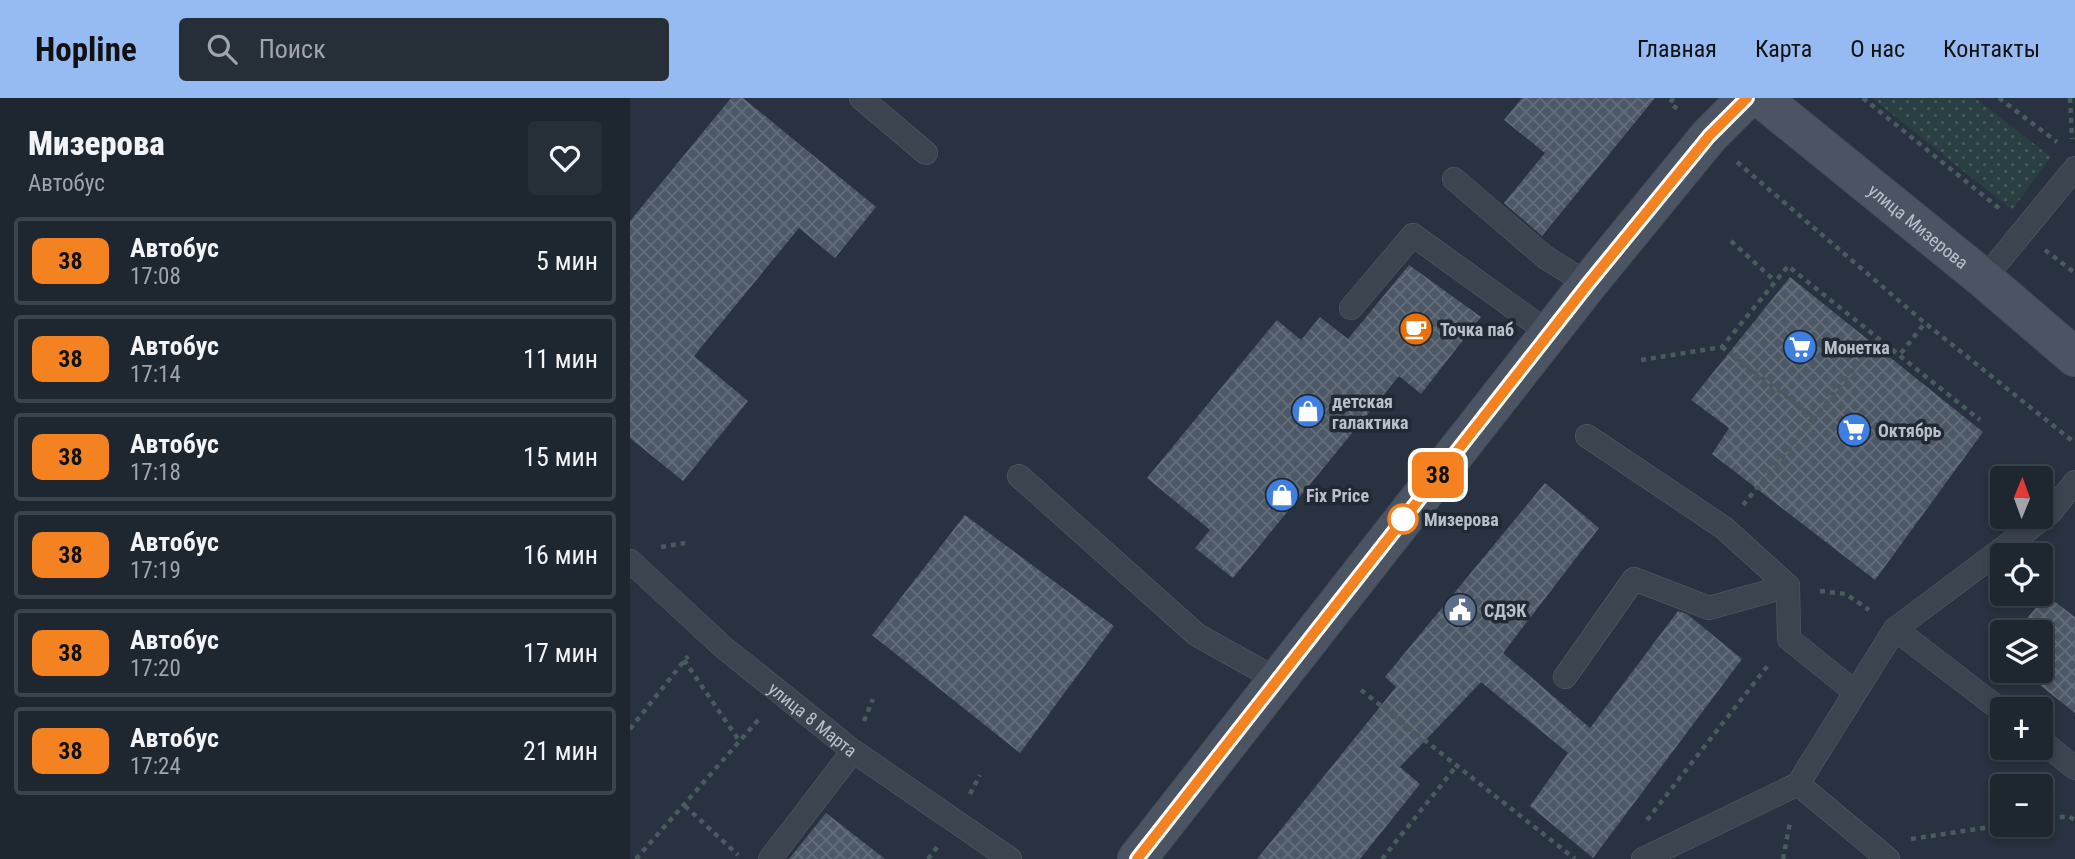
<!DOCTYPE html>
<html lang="ru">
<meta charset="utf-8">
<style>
:root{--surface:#1e2630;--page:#262e38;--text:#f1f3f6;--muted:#a1a5ab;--line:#3c434c;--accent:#96baf2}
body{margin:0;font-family:"Roboto Condensed",sans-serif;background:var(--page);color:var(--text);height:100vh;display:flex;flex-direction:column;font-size:26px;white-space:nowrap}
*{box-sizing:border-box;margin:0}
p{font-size:23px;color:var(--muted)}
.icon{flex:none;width:38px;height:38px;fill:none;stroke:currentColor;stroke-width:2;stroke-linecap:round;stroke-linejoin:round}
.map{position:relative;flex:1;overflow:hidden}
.sheet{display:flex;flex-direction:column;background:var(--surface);width:630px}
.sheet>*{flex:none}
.badge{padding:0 14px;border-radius:10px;font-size:24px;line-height:46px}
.needle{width:46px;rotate:1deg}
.fabs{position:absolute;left:1360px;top:368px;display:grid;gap:14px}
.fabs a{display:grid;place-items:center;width:63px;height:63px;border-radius:7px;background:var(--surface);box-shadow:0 4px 10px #0003,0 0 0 2px var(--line);font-size:35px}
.map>.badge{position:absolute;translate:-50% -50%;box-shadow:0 0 0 4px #fff}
.round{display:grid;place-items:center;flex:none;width:74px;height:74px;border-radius:7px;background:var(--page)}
.overview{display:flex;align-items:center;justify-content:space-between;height:119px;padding:0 28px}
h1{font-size:33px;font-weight:800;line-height:52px}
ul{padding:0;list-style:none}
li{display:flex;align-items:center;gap:21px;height:88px;margin:0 14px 10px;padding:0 14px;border:4px solid var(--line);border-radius:7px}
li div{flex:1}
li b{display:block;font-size:26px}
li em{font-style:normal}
li .badge{min-width:77px;font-weight:700;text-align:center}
header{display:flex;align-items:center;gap:42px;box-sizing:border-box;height:98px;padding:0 35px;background:var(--accent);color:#111}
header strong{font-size:33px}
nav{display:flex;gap:38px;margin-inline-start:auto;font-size:24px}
.search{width:490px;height:63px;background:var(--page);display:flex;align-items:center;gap:18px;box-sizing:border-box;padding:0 24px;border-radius:7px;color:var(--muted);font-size:26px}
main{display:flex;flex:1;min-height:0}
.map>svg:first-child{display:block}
.green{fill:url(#green-dots)}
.building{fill:url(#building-cross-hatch)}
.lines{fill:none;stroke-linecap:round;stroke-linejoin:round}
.lane-casing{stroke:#575f6a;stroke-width:24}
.secondary-casing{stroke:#464d59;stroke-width:40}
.path{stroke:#485c5e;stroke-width:4.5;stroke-dasharray:5 5;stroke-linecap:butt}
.lane{stroke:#3c4450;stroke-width:23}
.secondary{stroke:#4a5463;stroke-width:38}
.line-casing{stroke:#fff;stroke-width:16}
.line{stroke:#f58220;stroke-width:10}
.stop-dot{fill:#fff;stroke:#f58220;stroke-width:3.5}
.labels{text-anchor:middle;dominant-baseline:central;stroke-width:7;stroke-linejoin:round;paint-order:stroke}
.street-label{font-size:18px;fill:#b9c0ca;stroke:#212935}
.poi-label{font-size:18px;font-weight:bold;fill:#b9c0ca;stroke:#212935;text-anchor:start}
.stop-label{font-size:18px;font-weight:bold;fill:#b9c0ca;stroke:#212935;text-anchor:start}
</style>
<header>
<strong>Hopline</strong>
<div class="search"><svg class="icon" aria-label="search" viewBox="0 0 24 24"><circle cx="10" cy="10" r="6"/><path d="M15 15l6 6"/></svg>Поиск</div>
<nav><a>Главная</a><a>Карта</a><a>О нас</a><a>Контакты</a></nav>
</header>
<main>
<section class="sheet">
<div class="overview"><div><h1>Мизерова</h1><p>Автобус</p></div><a class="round"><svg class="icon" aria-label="heart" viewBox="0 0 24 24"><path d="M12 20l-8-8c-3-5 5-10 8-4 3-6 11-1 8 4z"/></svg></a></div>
<ul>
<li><span class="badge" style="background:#f58220;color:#111">38</span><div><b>Автобус</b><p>17:08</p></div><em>5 мин</em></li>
<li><span class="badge" style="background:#f58220;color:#111">38</span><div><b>Автобус</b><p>17:14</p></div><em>11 мин</em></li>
<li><span class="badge" style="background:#f58220;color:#111">38</span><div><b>Автобус</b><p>17:18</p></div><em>15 мин</em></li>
<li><span class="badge" style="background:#f58220;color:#111">38</span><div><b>Автобус</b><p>17:19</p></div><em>16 мин</em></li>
<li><span class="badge" style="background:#f58220;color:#111">38</span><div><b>Автобус</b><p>17:20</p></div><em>17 мин</em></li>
<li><span class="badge" style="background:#f58220;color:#111">38</span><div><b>Автобус</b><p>17:24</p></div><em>21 мин</em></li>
</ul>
</section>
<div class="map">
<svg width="1445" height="761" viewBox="0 0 1445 761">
<defs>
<pattern id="green-dots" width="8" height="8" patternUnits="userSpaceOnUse" patternTransform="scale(1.75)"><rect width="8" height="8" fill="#2a3f41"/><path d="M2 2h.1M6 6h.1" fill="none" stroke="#47595b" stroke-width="1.8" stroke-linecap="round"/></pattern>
<pattern id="building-cross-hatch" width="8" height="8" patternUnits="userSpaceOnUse" patternTransform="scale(1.75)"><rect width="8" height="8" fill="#4c5866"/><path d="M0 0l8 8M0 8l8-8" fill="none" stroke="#646e7b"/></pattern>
</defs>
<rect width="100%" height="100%" fill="#283240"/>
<path class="green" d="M1242,0H1345L1421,59L1382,112Z"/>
<path class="building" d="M101,0H113L246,109L205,160L169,130L64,258L118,303L53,383L0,340V123Z
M892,0H1025L912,138L874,105L915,55L874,22Z
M779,167L851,219L791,296L769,278L603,480L565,450L580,432L517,380L647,222L671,242L690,219L718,241Z
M1160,179L1353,334L1245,482L1082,356L1099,330L1061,302Z
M915,385L969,430L873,555L960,630L1048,513L1057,516L1112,561L963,760L900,708L938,655L851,584L770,669L790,686L730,761H627L766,589L755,579Z
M335,417L484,528L390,655L242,537Z
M1416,497L1445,519V615L1391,572H1410V534H1386Z
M196,715L255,761H159Z"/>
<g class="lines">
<defs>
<g id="lane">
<path d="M231,0L296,55"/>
<path d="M824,81L915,159L958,186"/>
<path d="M1354,181L1445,70"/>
<path d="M721,210L783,137L919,235"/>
<path d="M957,338L1094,430L1158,488L1159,541L1225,594"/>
<path d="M389,378L567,537L648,582"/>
<path id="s1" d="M0,463L93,549L223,653L380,761"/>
<path d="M1265,531L1372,613"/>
<path d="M935,579L1004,481L1079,510L1158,488"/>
<path d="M1410,642L1445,670"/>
<path d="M1168,686L1258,761"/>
<path d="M140,761L223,653"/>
<path d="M1013,761L1168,686L1265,531L1420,415L1445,384"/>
</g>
<g id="secondary">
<path id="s2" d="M1131,0L1354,181L1445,259"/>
<path d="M507,761L958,186L1079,38L1117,0"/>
</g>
</defs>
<use href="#lane" class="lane-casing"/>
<use href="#secondary" class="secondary-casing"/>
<path class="path" d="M1043,0L1040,5L1051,14
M1233,0L1370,111
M1369,0L1427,44
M1440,0L1442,41
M1107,64L1295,225L1445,345
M1101,143L1145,183
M1415,152L1445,175
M1092,249L1184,320
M1271,255L1295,225
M1011,262L1092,249L1158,168L1350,322
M1113,407L1250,239
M31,449L55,445
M1190,493L1216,496L1239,512
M54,562L108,641
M731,592L945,761
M234,623L243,601
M0,631L58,558
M340,696L350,677
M55,708L108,757
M1017,722L1139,566
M1410,722L1438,718L1445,722
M1281,741L1379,726
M6,761L130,620
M298,761L308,748
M752,761L828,666
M1153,761L1160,724"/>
<use href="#lane" class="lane"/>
<use href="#secondary" class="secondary"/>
</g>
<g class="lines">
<defs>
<path id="line" d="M507,761L958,186L1079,38L1117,0"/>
</defs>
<use href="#line" class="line-casing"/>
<use href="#line" class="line"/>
</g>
<defs>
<symbol id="cafe-disc" viewBox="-11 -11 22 22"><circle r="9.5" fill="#e8710a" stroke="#212935"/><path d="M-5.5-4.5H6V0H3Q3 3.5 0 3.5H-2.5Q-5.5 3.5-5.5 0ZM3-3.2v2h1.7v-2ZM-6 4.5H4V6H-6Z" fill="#fff"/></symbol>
<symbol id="supermarket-disc" viewBox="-11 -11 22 22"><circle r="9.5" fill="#3f7fe0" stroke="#212935"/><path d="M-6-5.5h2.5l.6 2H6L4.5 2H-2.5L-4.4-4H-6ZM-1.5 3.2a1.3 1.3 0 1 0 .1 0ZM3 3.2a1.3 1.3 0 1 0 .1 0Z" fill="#fff"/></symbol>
<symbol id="shop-disc" viewBox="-11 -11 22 22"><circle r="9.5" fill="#3f7fe0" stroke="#212935"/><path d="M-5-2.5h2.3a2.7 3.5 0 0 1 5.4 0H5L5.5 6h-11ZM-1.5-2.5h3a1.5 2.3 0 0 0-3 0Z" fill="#fff"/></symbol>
<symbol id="civic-disc" viewBox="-11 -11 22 22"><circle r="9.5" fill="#5c6f8a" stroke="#212935"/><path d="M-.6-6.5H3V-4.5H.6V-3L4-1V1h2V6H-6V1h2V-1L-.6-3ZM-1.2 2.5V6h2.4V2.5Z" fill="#fff"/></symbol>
</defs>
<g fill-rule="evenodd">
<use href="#cafe-disc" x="767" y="212" width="38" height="38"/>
<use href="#supermarket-disc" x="1151" y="230" width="38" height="38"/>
<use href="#shop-disc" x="659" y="294" width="38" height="38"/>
<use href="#supermarket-disc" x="1205" y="313" width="38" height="38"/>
<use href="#shop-disc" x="633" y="378" width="38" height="38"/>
<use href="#civic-disc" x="811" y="493" width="38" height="38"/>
</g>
<circle class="stop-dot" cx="773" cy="421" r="14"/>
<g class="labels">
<g class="street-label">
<text stroke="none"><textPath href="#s2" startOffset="203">улица Мизерова</textPath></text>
<text stroke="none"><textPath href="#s1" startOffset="242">улица 8 Марта</textPath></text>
</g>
<g class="poi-label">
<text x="810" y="231">Точка паб</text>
<text x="1194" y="249">Монетка</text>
<text x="702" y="303">детская<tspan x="702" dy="21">галактика</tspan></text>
<text x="1248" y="332">Октябрь</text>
<text x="676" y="397">Fix Price</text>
<text x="854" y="512">СДЭК</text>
</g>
<g class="stop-label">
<text x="794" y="421">Мизерова</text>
</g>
</g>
</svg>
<div class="fabs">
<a><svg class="needle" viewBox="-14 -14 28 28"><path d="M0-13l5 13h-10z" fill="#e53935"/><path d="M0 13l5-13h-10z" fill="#a1a5ab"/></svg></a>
<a><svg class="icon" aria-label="locate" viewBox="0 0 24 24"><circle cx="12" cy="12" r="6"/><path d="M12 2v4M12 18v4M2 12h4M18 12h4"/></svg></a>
<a><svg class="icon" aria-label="layers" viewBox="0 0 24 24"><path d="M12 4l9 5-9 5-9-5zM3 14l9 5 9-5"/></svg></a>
<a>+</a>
<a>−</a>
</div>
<b class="badge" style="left:808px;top:377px;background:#f58220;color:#111">38</b>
</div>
</main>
